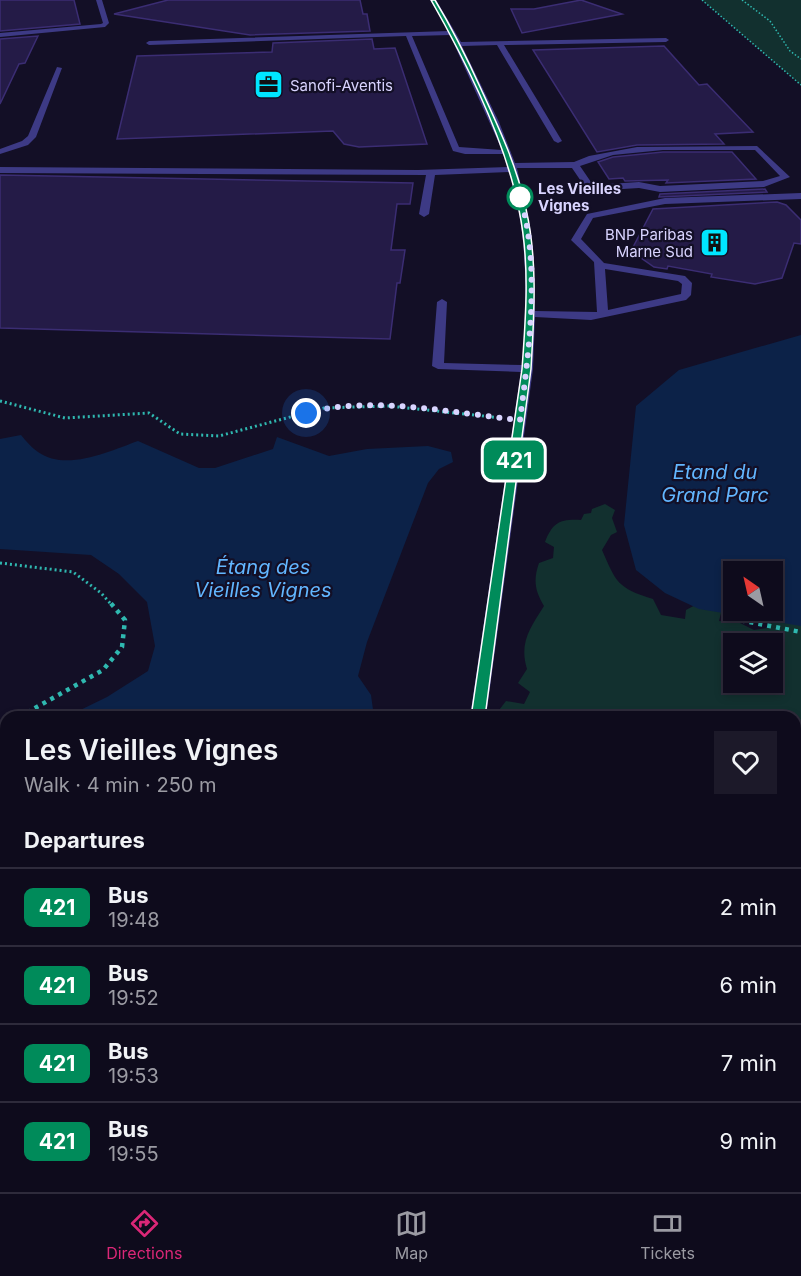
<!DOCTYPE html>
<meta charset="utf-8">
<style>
:root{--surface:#0e0b1c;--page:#1c1929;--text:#f1f3f6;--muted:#9b9ba3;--line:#2e2b3b;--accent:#db2777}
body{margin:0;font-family:Inter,sans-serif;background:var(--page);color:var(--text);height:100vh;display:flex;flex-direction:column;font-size:22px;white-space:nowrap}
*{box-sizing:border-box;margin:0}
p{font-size:20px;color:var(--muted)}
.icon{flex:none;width:33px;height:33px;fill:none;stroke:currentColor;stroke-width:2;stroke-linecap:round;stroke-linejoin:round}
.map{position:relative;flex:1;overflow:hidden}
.sheet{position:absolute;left:0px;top:711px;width:801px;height:482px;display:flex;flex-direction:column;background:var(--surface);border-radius:18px 18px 0 0;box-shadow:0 3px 9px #0003,0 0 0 2px var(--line)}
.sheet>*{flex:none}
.badge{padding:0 12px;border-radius:9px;font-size:21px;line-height:39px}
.needle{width:39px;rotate:326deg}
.controls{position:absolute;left:723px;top:561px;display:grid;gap:12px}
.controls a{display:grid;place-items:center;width:60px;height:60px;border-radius:0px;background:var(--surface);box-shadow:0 3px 9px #0003,0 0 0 2px var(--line);font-size:30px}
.you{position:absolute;width:30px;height:30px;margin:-15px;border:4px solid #fff;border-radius:50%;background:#1a73e8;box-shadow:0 0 0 9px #1a73e833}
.map>.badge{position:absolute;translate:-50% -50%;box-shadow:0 0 0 3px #fff}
h2{padding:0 24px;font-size:22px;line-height:54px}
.round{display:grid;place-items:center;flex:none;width:63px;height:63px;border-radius:0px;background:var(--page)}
.overview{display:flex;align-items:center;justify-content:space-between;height:102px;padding:0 24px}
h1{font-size:28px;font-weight:600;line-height:45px}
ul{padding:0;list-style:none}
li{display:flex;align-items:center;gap:18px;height:78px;padding:0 24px;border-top:2px solid var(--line)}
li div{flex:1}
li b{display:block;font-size:22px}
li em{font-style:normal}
li .badge{min-width:66px;font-weight:700;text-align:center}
.dock{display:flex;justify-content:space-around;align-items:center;height:84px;border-top:2px solid var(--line);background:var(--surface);font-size:16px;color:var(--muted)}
.dock a{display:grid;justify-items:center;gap:3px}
.dock .current{color:var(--accent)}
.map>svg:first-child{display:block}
.green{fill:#12302f;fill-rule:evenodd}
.water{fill:#0c2248;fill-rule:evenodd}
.building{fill:#241b47;stroke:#3b2d73;stroke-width:1.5}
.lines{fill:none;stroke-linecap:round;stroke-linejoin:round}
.path-far2{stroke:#2fb8b0;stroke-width:1.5;stroke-dasharray:1.5 2;stroke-linecap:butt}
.path-far1{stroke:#2fb8b0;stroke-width:3;stroke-dasharray:2 3;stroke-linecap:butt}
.path{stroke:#2fb8b0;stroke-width:4.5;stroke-dasharray:4 5;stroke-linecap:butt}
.minor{fill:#3d3a85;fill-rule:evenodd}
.line{fill:#008b5a;stroke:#fff;stroke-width:1.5}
.walk{stroke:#d9d4ff;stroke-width:6;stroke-dasharray:0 10.8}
.stop-dot{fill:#fff;stroke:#008b5a;stroke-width:3}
.labels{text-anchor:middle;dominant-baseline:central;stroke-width:4.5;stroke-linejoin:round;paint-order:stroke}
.far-poi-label{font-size:15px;fill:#d9d4ff;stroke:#130f26;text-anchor:start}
.far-stop-label{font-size:15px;font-weight:bold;fill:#d9d4ff;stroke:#130f26;text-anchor:start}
.water-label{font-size:20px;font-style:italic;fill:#62b6ff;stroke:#130f26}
</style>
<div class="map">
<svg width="801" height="1192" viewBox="0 0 801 1192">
<rect width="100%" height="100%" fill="#130f26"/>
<path class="green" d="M702,0H801V85Z
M605,504L615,510L612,518L617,532L611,535L602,550C616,582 617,588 653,599L661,615L685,619L686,610L701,602L722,609L719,621L740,623L754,630L768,628L773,616L801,622V1192H468L466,1187L795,1186V717H497L496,714L506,701L524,704L530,692L518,683L527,669C519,643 530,628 544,606C535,591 533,580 539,563L553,558L554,547L545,542C553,522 560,519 581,520L584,514L591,513L592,509ZM734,644H772V682H734Z
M0,1102L6,1103V1184L0,1183Z
M271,1186L274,1192H29L13,1187Z"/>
<path class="water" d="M801,335V626L699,609L665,593L636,570L624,525L636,406L679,370ZM734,572H772V610H734Z
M21,435C26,441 32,448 38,452C66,472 110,451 138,441L199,468H215L273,449L277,437L329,456L367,449L428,446L451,452L453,462L439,469L428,483L367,642L358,676L371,695L374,717H66L107,697L148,671L155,646L147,602L119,574L91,555L0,549V439Z
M6,797V926L0,925V799Z"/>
<path class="building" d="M0,0H74L80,24L0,31Z
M168,0H360L363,14H367L370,31L250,35L114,14Z
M581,0L622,14L522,33L511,9H534Z
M38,36L25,63L19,64L0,104V39Z
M372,39L374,49L395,48L427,144L359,147L344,144L333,131L117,139L137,56L272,52L273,43Z
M664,46L699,85L707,84L753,132L715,134L724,144L637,145L597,152L533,50Z
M663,152H732L756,179L666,183L668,180L625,181L623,178L609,179L598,162L613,157Z
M0,175L413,183L410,204H397L391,250H405L400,283H397L390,339L0,328Z
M765,189L767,192L659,197L660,194Z
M777,202L786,205L801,220V244L794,243L782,278L755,284L711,277L712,274L668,266L667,269L654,267L631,251L653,209Z"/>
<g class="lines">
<path class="path-far2" d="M702,0L801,85
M742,0L770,21L790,51L801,59"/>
<path class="path-far1" d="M0,401L65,418L149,413L180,434L219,436L324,408L389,406L502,418
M0,563L73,572L101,593L110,603"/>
<path class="path" d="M723,617L801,632
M19,717L103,670L122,647L125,620L109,601
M0,729L6,725"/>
<path class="minor" d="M96,0H102L109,23L105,27L0,37V33L101,24L103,23Z
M430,0H436L461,42L666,38L669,40L666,42L504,45L562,141L558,143L554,141L497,45L462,46L499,122L515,163L574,162L589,156L637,147L757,146L790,177L764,187L660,192L639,188L590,191L587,190L572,168H517L531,232L535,311L597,312L594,262L571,240L587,214L665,198L801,193V199L665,204L593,218L581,239L604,263L685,276L692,283L691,295L686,300L591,320L535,317L533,369L486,717H470L521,372L438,369L432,366L437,302L442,299L447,302L444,363L522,365C527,301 529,234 509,172L435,175L429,214L424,217L419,214L426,175L0,173V167L418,170L508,167L504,154H465L453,151L406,36L149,45L146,43L149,41L449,31ZM451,35L454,44L502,150L459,147L412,36ZM663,150H755L780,176L763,181L660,186L639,182L593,185L580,166L613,155ZM605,269L678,281L682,284L681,294L608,310Z
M57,67L62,68L36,137L28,145L0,154V149L22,141L28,136Z
M398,1186H422L421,1192H397Z"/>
</g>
<path class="line" d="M431,0H435C452,28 467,58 481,89C499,128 517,166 526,209C538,261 534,316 531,369L485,717L478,722L471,717L522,369C526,316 530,262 519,210C506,142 465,60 431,0Z"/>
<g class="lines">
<path class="walk" d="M306,413C374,395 451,413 520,420C529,350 541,265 520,197"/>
</g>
<defs>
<symbol id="office-square" viewBox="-11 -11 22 22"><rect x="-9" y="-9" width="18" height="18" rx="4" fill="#00e5ff" stroke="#130f26"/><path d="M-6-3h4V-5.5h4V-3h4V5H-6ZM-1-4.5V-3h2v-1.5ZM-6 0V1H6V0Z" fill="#111"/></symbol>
<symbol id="building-square" viewBox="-11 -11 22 22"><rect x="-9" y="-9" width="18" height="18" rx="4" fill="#00e5ff" stroke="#130f26"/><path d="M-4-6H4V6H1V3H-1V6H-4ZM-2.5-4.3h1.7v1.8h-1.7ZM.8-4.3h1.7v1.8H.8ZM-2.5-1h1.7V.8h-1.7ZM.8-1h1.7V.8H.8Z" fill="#111"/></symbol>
</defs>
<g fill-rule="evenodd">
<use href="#office-square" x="252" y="68" width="33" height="33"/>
<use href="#building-square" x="698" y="226" width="33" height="33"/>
</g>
<circle class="stop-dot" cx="520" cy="197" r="12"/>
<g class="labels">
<g class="far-poi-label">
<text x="290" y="85">Sanofi-Aventis</text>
<text x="693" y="234" text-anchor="end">BNP Paribas<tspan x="693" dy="17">Marne Sud</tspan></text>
</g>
<g class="far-stop-label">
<text x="538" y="188">Les Vieilles<tspan x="538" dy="17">Vignes</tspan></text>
</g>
<g class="water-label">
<text x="715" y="472">Etand du<tspan x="715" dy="23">Grand Parc</tspan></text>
<text x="263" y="567">Étang des<tspan x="263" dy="23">Vieilles Vignes</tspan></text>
</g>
</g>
</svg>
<div class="controls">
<a><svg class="needle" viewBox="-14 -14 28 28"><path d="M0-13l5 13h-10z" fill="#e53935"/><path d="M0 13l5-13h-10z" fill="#9b9ba3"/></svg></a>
<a><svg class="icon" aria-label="layers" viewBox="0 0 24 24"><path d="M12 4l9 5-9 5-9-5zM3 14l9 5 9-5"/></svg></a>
</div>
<div class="you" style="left:306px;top:413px"></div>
<b class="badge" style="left:514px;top:460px;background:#008b5a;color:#fff">421</b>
<section class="sheet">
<div class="overview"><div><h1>Les Vieilles Vignes</h1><p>Walk · 4 min · 250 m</p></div><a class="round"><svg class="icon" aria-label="heart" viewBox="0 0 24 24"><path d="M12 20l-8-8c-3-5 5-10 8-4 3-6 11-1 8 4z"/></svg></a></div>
<h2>Departures</h2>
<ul>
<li><span class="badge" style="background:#008b5a;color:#fff">421</span><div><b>Bus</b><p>19:48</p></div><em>2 min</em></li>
<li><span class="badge" style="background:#008b5a;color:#fff">421</span><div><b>Bus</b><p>19:52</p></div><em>6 min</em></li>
<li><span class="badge" style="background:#008b5a;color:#fff">421</span><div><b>Bus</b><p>19:53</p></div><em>7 min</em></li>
<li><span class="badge" style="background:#008b5a;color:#fff">421</span><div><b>Bus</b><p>19:55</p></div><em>9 min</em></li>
</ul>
</section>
</div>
<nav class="dock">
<a class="current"><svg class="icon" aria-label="directions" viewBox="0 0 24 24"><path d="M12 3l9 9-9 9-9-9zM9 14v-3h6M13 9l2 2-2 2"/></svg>Directions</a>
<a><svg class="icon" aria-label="map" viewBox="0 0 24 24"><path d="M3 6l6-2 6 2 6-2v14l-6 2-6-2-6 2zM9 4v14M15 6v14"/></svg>Map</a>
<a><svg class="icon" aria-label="tickets" viewBox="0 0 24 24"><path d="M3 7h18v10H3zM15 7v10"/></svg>Tickets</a>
</nav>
